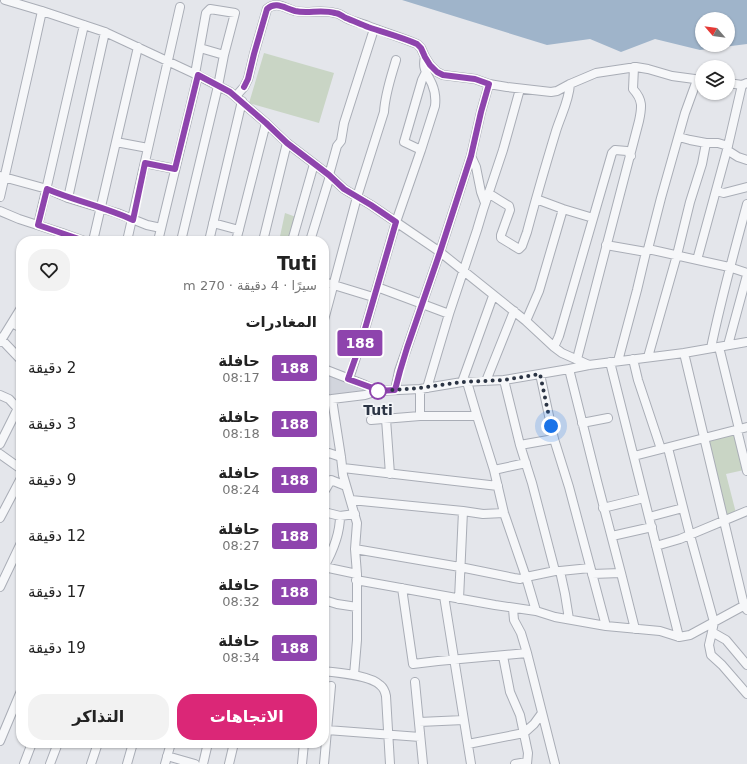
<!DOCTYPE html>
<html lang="ar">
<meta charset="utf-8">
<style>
:root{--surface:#fff;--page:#f2f2f2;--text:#222;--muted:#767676;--accent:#db2777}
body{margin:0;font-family:"DejaVu Sans",Vazirmatn,sans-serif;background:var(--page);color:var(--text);direction:rtl;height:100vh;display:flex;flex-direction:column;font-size:15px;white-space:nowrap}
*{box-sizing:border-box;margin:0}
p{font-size:13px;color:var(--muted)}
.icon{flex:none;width:22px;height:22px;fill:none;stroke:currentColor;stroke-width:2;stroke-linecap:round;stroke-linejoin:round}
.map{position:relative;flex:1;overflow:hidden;direction:ltr}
.side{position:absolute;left:16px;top:236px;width:313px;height:512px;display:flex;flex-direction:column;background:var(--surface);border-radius:16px;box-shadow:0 1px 3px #0004;direction:rtl}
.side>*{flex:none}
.badge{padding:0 8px;border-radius:3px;font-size:14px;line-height:26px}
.needle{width:26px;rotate:298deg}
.fabs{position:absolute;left:695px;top:12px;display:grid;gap:8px}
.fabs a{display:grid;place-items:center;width:40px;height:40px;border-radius:50%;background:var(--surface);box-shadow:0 1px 3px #0004;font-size:20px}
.you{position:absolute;width:20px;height:20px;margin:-10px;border:3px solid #fff;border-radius:50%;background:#1a73e8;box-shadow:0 0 0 6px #1a73e833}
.map>.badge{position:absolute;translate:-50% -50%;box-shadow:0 0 0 2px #fff}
h2{padding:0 12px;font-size:15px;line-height:36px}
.round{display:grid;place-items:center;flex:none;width:42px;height:42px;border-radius:16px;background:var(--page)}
.head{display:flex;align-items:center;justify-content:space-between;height:68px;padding:0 12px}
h1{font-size:19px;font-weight:600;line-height:30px}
.action{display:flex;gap:8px;margin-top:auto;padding:8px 12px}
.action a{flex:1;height:46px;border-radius:16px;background:var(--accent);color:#fff;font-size:16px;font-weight:600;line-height:46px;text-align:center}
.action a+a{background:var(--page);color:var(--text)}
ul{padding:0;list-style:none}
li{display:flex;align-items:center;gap:12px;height:56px;padding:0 12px}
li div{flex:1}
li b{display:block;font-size:15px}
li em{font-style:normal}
li .badge{min-width:44px;font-weight:700;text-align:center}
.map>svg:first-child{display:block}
.built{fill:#d2d5dd}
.green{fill:#c9d5c5}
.water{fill:#9fb4ca;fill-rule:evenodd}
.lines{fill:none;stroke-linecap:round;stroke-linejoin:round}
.minor-casing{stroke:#a9adb6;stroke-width:10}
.minor{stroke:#f6f7f9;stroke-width:8}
.line-casing{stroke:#fff;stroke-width:9}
.line{stroke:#8e44ad;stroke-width:6}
.walk{stroke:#2b3444;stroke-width:4;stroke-dasharray:0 7.2}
.stop-dot{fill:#fff;stroke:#8e44ad;stroke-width:2}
.labels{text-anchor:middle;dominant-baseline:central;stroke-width:3.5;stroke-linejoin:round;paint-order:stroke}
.stop-label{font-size:14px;font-weight:bold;fill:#2b3444;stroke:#f3f5f8}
</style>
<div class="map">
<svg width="747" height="764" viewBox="0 0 747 764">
<rect width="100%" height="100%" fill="#e4e6eb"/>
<path class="built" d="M324,370L365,386L364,394L324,398Z"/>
<path class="green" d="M264,53L334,73L319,123L249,103Z
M285,213L296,217L290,241H279Z
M735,432L744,470L726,474L736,513L725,517L705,440Z"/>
<path class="water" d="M402,0H747V44L700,50L655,39L621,52L590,39L547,45ZM702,19H728V45H702Z"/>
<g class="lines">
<defs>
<path id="minor" d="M5,0L42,11L105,32L195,74L230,92L266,123L287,143L329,175L344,189L371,205L440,252L526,321L554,347L562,353L589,365
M200,48L224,55
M728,83L742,85L747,83
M236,96L244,87L248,79L254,54L267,9C276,1 285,8 295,11C308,14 321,9 335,13C339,13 342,16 346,18C352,21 359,23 366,25C383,32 400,37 417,44L421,48L425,57L430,65L437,72L443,75L475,79L489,84L507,87L551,92L557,91L570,84L596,73L636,67L648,69L672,76L702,80
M679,137L690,140L706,143H718L728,146
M116,142L148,148
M421,150L404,142L422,80L426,72
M727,150L738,157L747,160
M471,156L476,167L481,192L485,203
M145,163L175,169
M329,175L337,146L341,141L344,123L374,29
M0,176L47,189L68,198L117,213L147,225L161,228
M716,191L724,193L747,187
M488,193L509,206L510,210L501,235V238L519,249L522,246L527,232C536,198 546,164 556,131C561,115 569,101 570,84
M0,197L31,61L42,11
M68,198L105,32
M536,199L563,209L593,218
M0,211L19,219L62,233L84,241
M213,223L239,230
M38,225L84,25
M58,241L62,233
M93,241L138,47
M127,241L180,7
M158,241L198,75
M181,241L218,86L224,55L235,13L210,9L206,13L195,74
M209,241L242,101
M236,241L266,123
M263,241L287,143
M292,241L314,164
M310,241L330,176
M606,245L646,252
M648,249L729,267L747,273
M697,260L727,150L742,85
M324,282L373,297
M377,287L449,314
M324,320L357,197L384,112C385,94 391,77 396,60
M526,321L539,291L563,209
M12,323L21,328
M0,338L21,360
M0,342L21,308
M728,345L747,275
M554,347L559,336L612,153L615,150L627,151L631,156
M719,347L739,429
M711,348C721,299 734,252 747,204
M684,353L744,605L747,610
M648,357L677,255L690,202L702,164L706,143
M577,359L639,121C642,107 643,100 633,89L634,67
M633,359L638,380L661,449
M618,361L637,290L646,252L648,249L661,198L685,113L697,80
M610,362L679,637
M324,369L365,385L378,391
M569,369L597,481L621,573L635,629
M540,374L554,439L569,487L606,626
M349,379L362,339L396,222L421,150L435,106C436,98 435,91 432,84C427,73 422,69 425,57
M504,380L520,445L532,483L555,571
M486,381L514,311
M462,382L493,296
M467,382L477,416L494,470L504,513L526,577L536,611
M427,388L449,314L477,230L483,210L503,150L520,89
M420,389V416
M395,390L399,371L407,348L440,252L471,156L481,112L489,84
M0,395L9,399L21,412
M332,399L341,457L343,475L357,523L355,549L357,574V640L354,675
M324,400L332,399L365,395L378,391L420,389L462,382L504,380L569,369L589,365L684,353L747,342
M386,419L390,474
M371,420L420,416H477
M582,423L608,418
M737,430L747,471
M0,444L18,408
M520,445L554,439
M668,448L690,535L714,622L712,632L726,640L747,665
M0,454L21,469
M324,456L329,453L341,457
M634,456L747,427
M343,468L498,486
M494,470L526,463
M324,492L331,480L346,486
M351,500L463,511L483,514L504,513
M603,508L644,498
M324,512L340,516L355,514
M649,517L683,508
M0,518L21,478
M612,536L652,527
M656,546L680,539L747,511
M355,549L460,567L514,578L520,579L526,577L555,571H560L590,568
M324,567C333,551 340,535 340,516
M324,567L357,574
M560,571L565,594L569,619
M592,574L621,573
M356,580L495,605L536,611L555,617L606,626L660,631L679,637L690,635L747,604
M0,587L21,543
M402,588L413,664L438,661L527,653
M444,596L471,764
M459,599L463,511
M324,600L337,604L357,607
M513,609L514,620L521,633L527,653L555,764
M712,632L709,645L711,655L722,665L747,694
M503,656L510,692L520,715L528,753L527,764
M324,671C338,673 370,675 380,685C384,688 385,691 386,696L390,764
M415,682L423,764
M419,722L464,720
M327,730L420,737
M0,741L21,691
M468,744L524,733L534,724L542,713
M167,756L195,764
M24,764L32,743
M50,764L58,743
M91,764L98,743
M127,764L133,743
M165,764L171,743
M203,764L208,743
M229,764L234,743
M302,764L304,743
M324,764L331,686
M515,764L527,762"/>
</defs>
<use href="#minor" class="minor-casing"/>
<use href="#minor" class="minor"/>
</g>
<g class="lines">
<defs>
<path id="line" d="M84,241L76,238L38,225L47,189C75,201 105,207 133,220L145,163L175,169L198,75L230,92L266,123L287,143L329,175L344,189L371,205L396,222L362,339L348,379L370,387L378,391L395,390L400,371L407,348L440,252L471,156L481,112L489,84L475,79L443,75L437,72L430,65L425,57L421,48L417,44C401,37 385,33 368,27C361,24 353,21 346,18C342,16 339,13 335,13C321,9 308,14 295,11C284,8 276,1 267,9L254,54L248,79L244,87"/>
</defs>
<use href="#line" class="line-casing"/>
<use href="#line" class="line"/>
<path class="walk" d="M378,391L420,388L462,382L504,380L540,374L551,426"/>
</g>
<circle class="stop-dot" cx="378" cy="391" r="8"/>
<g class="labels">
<g class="stop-label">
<text x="378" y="410">Tuti</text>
</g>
</g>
</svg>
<div class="fabs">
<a><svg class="needle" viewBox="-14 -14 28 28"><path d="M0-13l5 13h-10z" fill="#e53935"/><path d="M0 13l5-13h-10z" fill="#767676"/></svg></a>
<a><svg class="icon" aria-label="layers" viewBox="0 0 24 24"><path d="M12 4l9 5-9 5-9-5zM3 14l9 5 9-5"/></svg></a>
</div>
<div class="you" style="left:551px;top:426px"></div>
<b class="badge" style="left:360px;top:343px;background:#8e44ad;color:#fff">188</b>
<section class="side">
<div class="head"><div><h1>Tuti</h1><p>سيرًا · 4 دقيقة · 270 m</p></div><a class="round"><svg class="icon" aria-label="heart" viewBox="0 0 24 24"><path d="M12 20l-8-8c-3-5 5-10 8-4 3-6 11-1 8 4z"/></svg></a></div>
<h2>المغادرات</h2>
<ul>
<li><span class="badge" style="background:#8e44ad;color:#fff">188</span><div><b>حافلة</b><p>08:17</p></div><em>2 دقيقة</em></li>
<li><span class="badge" style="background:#8e44ad;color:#fff">188</span><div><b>حافلة</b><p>08:18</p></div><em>3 دقيقة</em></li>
<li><span class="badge" style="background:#8e44ad;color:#fff">188</span><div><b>حافلة</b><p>08:24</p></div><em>9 دقيقة</em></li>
<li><span class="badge" style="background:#8e44ad;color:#fff">188</span><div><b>حافلة</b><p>08:27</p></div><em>12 دقيقة</em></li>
<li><span class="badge" style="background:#8e44ad;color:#fff">188</span><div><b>حافلة</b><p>08:32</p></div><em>17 دقيقة</em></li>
<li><span class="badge" style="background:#8e44ad;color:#fff">188</span><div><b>حافلة</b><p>08:34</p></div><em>19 دقيقة</em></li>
</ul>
<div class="action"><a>الاتجاهات</a><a>التذاكر</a></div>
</section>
</div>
